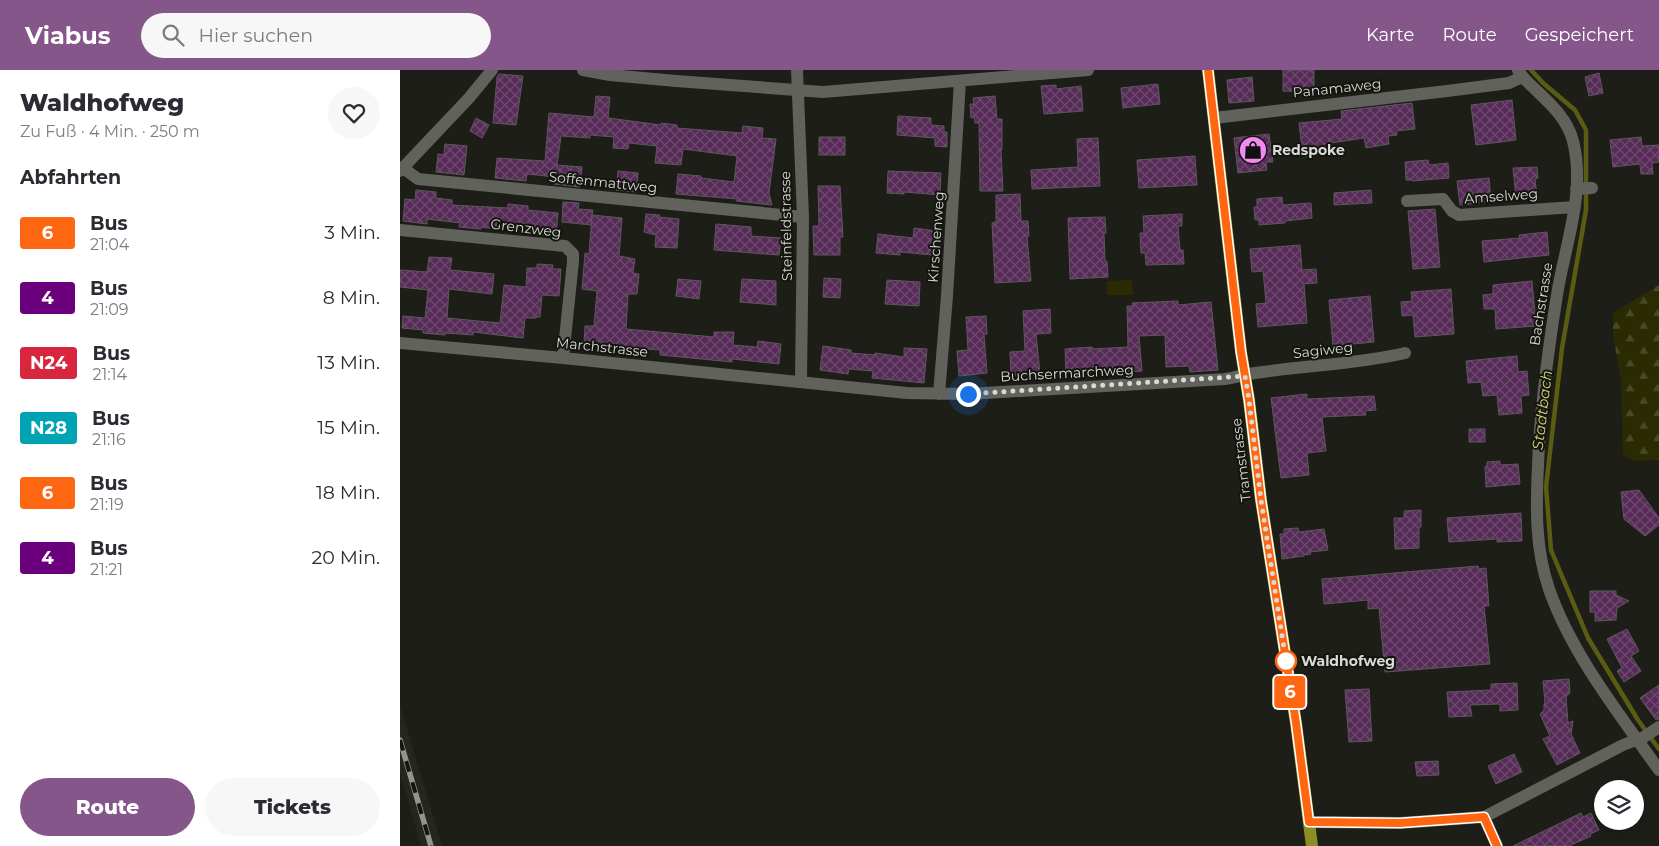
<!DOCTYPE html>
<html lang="de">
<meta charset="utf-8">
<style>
:root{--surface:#fff;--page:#f7f7f7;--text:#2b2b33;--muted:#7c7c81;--accent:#855689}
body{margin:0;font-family:Montserrat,sans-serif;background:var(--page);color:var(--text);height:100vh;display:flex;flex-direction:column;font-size:19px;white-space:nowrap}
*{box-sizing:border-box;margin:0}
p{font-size:16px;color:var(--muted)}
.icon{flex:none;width:28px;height:28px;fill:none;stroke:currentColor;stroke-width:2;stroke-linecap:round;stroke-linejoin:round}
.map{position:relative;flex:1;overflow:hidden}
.panel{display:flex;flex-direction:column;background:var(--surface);width:400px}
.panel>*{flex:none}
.badge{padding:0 10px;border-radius:4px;font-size:18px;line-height:32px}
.tools{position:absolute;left:1194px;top:710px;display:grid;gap:10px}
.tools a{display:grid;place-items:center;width:50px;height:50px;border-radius:50%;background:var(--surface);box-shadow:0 2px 8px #0003;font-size:25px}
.you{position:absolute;width:25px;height:25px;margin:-12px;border:4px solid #fff;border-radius:50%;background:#1a73e8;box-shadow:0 0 0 8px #1a73e833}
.map>.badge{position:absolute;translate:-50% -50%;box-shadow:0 0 0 2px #fff}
h2{padding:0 20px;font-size:19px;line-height:45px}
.round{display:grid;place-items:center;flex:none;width:52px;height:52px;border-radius:26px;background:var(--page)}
.summary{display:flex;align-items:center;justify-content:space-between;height:85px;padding:0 20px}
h1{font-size:24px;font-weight:800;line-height:38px}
.cta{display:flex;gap:10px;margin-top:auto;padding:10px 20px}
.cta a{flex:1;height:58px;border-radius:30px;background:var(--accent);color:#fff;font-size:20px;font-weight:800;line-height:58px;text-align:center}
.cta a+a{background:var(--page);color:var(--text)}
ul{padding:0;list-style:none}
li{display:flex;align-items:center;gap:15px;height:65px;padding:0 20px}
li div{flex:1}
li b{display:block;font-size:19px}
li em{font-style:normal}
li .badge{min-width:55px;font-weight:700;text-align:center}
header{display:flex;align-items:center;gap:30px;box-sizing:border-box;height:70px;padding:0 25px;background:var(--accent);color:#fff}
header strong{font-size:24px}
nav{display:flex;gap:28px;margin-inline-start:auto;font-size:18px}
.search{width:350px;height:45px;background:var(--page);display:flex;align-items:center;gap:12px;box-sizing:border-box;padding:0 18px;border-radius:28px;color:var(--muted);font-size:19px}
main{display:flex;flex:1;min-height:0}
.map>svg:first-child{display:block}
.built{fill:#26271c}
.forest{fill:url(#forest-firs)}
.park{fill:#2a2b03}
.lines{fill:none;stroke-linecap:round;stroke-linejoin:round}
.stream{stroke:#5a5c14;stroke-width:4.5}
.building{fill:url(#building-cross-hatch);stroke:#5d585c}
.street{stroke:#61625b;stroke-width:12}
.primary{stroke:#8c8e24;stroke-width:12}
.rail-casing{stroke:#94948f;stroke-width:5.5}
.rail{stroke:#14150f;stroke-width:4;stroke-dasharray:11;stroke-linecap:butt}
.line-casing{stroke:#fff;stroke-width:11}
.line{stroke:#ff6612;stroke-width:8}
.walk{stroke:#d9d9d5;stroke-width:5;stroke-dasharray:0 9}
.stop-dot{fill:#fff;stroke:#ff6612;stroke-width:2.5}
.labels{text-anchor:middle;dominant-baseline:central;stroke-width:4;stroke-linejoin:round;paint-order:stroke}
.street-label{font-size:14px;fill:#d9d9d5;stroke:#14150f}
.poi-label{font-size:14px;font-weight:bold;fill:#d9d9d5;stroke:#14150f;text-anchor:start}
.stop-label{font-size:14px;font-weight:bold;fill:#d9d9d5;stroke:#14150f;text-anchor:start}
.water-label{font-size:15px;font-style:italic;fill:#d2d675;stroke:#14150f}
</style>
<header>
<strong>Viabus</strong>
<div class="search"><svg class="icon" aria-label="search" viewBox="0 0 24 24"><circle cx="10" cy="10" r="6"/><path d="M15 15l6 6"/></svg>Hier suchen</div>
<nav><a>Karte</a><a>Route</a><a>Gespeichert</a></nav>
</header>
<main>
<section class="panel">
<div class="summary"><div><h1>Waldhofweg</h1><p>Zu Fuß · 4 Min. · 250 m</p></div><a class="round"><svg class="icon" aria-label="heart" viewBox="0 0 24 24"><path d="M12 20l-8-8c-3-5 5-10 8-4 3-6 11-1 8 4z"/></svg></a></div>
<h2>Abfahrten</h2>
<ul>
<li><span class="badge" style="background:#ff6612;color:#fff">6</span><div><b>Bus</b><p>21:04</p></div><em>3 Min.</em></li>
<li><span class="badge" style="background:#6b007d;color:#fff">4</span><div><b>Bus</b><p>21:09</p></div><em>8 Min.</em></li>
<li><span class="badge" style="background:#d7263d;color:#fff">N24</span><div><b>Bus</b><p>21:14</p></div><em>13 Min.</em></li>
<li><span class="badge" style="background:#00a3b4;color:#fff">N28</span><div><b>Bus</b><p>21:16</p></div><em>15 Min.</em></li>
<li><span class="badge" style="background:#ff6612;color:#fff">6</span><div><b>Bus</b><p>21:19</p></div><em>18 Min.</em></li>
<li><span class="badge" style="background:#6b007d;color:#fff">4</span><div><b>Bus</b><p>21:21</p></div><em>20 Min.</em></li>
</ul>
<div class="cta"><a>Route</a><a>Tickets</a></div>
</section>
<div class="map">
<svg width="1259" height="776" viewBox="0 0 1259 776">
<defs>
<pattern id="forest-firs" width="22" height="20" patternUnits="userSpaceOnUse" patternTransform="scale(1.25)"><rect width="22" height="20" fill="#2a2b03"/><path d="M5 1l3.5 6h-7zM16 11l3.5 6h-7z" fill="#484927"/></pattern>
<pattern id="building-cross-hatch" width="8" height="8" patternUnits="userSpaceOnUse" patternTransform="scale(1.25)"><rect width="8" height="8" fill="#562b57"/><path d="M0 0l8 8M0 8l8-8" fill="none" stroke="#6e496e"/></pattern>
</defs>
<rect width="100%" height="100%" fill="#1d1e18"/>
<path class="built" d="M0,636L42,776H21L0,703Z"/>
<path class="forest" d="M1259,215V390L1235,391L1223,385L1221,311L1213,264V243Z"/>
<path class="park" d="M732,210L733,225H707V211Z"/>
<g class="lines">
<path class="stream" d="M1131,0L1143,13L1175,40L1186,60V140L1162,278L1146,417L1151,480L1188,568L1238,650L1259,679"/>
</g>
<path class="building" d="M883,0H914V22L883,21Z
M1199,3L1203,23L1189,26L1185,7Z
M99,4L123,6L116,55L93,53L97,7Z
M852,7L854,31L829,33L827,10Z
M758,14L760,34L723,38L721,18Z
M656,15V19L681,16L683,41L644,44L641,16Z
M196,26L210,27L208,48L261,55V53L277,55V58L342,63L343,56L363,58L362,68L376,69L369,123L372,135L336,131L337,129L276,124L278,104L301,106V108L334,112L337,86L283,79L281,95L255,93L257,76L229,73L228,79L213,78L214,67L190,65V68L161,66L157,95L182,97L180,117L154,114L155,107L127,104L126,111L95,108L97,88L145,91L149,43L194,47Z
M595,26L597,49H602V79L601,80L603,121H580L579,53H575L574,47L571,48L570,34H574L573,28Z
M1112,30L1116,70L1076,75L1071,35Z
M1012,33L1015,59L996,61L997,65L988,66L989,74L966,78L964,68L924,74L925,84L903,87L899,53L942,49L941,41Z
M498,46L531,48V55L544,56V62H547V77L535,76V68L497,65Z
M76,48L89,55L82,68L70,61Z
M869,64L873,92H866L867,100L838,103L834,68Z
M419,67H445V85H419Z
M1241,67L1242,76L1259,75V92L1252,93L1253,104H1241L1240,94L1213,97L1210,70Z
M698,68L700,116L632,119L631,100L678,97L677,69Z
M45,74L67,76L64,105L36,102L38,84L44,85Z
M795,86L797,115L739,118L737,90Z
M1028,90L1029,95L1048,93L1049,108L1012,111V110H1006L1005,92Z
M1137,97L1138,108L1135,109L1137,126L1116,128L1113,98Z
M218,101L238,103L237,122L216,120Z
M488,101L541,103L540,125L504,122V124L487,123Z
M1089,108L1091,132L1060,135L1057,111Z
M418,116H440L443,167H440V185H414L413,156H419Z
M16,120L36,122V128L52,130V135L108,138V134L128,136V140L158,143L156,166L124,163L125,154L97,151L96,159L81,157V159L59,157L60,153L27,149V154L3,151L5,129L15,130Z
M971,120L972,133L934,135V123Z
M620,124L621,151H628L629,166L627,167L631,211L595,213L592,153L596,152V125Z
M882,127L883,135L911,133L912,148L885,151V153L859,155V150H855L854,137H857V129Z
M163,132L179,133L178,139L193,140L192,145L222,148L219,186L235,189L233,203L239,204L237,224H228L226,259L314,267V262H334L333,275L357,277L358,271L381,274L379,294L332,289V292L260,285V280L184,274L185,256H194L197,221L182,219L185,183L189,184L192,145L191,155L162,152Z
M1035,139L1040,197L1013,199L1008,141Z
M246,144L260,145L259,147L279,149L277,178L255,177L256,165L244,162Z
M782,144V156H778L780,180H783L784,194L746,195L745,183H741L740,163H744L743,146Z
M705,147L706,163H704L705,191H707L708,207L670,209L668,148Z
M316,154L351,157V166L381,168L379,185L314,180Z
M514,158L536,161L533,185L500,182V185L476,183L478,164L513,168Z
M1147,162L1149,185L1084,192L1082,171L1120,168L1119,165Z
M900,175L902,200L916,199L917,213L904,214L907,253L858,257L856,234L866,233L863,201L852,202L850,179Z
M29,187L52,188L50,200L94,204L92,224L49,219L47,248L100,253L104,215L126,217L127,198H137V194L153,195L152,199H161L159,226L142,225L140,247H136V248H125L123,268L73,262V265L45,263V265L23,263V260L2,258L3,246L25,248L28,220L0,217V200L27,202Z
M424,208L441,209L440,228L423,227Z
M278,209L301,211L299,229L276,226Z
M342,209L376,211V235L340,232Z
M487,210L520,212L519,236L485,234Z
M1132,211L1136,256L1096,259L1095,239H1084L1083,225L1093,224V215Z
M1051,219L1054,264L1015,267L1013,245L1002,246L1001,232L1012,231L1011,222Z
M970,226L974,272L933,276L929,230Z
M778,231V235L811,232L818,300L790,302L789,296L766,297L765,265L739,266L742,301L714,303V300L666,303L665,279L692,277L693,279L728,277L727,236H733L732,233Z
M650,239L651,263L636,264L640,304L611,306L610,282L625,281L623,241Z
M586,246L587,264H584L587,303L559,306L557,281L568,280L566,247Z
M423,276L451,280V283L475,285V283L504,287V278L527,279L524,313L472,308L473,301L449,299L448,304L420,300Z
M1117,286L1118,302L1127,301L1129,325L1121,326L1122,343L1099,345L1097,325L1083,326L1081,312L1068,313L1066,291Z
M907,324V329L974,326L976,340L965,341L966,345L922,347L926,381L907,383L909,405L881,408L871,328Z
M1069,359H1085V372H1069Z
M1100,391V395L1118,394L1120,414L1086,417L1085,397L1087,396V392Z
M1239,420L1259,448V455L1245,466L1224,449L1221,422Z
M1021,440V457H1019V478L995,479L994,448H1004V441Z
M1121,443L1122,471L1097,472V469L1049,472L1047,448Z
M898,458L899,462L924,459L928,480L910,482L911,484L904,485V486L882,489L880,464H884V459Z
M1078,496L1079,499L1086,498L1089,536H1084L1090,594L985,602L979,538L968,539V530L924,534L922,509Z
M1190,521H1216V525L1229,531L1217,538L1216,550L1195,551V542H1190Z
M1227,559L1239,581L1231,586L1241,601L1224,612L1217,601L1222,598L1207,569Z
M1169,609L1170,623L1166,627L1168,653L1173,651L1171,664L1180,683L1157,695L1143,669L1150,666L1140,644L1144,640V634L1145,633L1143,611Z
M1117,613L1118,640L1100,641V634L1070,635L1072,646L1049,647L1047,622L1091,620V614Z
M1259,615V649L1256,650L1240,628Z
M969,619L972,671L949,672L945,620Z
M1114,684L1122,702L1096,714L1088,696Z
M1038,691L1039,705L1017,706L1015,692Z
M1181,743L1183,747L1191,743L1199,760L1190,764L1191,766L1169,776H1113Z"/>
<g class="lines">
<path class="street" d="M183,0L210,5L276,11L423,22L688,0
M397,0L403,147L401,311
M1118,0C1123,9 1131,15 1138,22C1153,36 1168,51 1173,71C1186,122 1165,175 1157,225C1148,281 1140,338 1138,395C1136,437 1135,478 1149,519C1171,583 1220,645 1259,700
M814,48L1047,21L1109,13L1122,7
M3,98L18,109L403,147
M0,101L69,28L92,0
M1176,119L1192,118
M1007,131L1043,129L1052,141L1059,145L1174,137
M0,160L165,176L173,184V191L163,288
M0,273L163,288L507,323L568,324L825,309C838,307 850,303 863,302C910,295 959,294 1005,283
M539,324L547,226L560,11
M1084,747L1097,776
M909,752L1000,753L1084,747L1223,675L1244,667L1259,657"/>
<path class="primary" d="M808,0L841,282L849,330L861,430L896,653L912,776"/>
<defs>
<path id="rail" d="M0,670L31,776"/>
</defs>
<use href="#rail" class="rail-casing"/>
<use href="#rail" class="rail"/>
</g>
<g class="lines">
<defs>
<path id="line" d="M808,0L841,282L849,330L861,430L896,653L909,752L1000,753L1084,747L1097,776"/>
</defs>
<use href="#line" class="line-casing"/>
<use href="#line" class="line"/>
<path class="walk" d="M568,324L845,306L849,330L861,430L886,591"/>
</g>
<defs>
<symbol id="shop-disc" viewBox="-11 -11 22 22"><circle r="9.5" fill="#f28af3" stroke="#14150f"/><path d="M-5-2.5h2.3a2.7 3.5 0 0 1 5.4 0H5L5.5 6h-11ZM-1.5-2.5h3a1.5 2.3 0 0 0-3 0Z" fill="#111"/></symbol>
</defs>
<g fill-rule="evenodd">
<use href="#shop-disc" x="837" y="64" width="32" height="32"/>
</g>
<circle class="stop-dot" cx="886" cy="591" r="10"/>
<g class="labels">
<g class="street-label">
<text transform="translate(937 18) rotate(-6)">Panamaweg</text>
<text transform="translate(203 112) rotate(6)">Soffenmattweg</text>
<text transform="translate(1101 126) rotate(-4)">Amselweg</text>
<text transform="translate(386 156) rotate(-91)">Steinfeldstrasse</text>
<text transform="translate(126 158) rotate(7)">Grenzweg</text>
<text transform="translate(536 167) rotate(-86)">Kirschenweg</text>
<text transform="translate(1141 234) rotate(-81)">Bachstrasse</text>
<text transform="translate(202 277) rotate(6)">Marchstrasse</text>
<text transform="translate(923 280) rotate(-6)">Sagiweg</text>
<text transform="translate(667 303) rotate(-3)">Buchsermarchweg</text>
<text transform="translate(841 390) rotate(-97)">Tramstrasse</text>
</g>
<g class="poi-label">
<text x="872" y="80">Redspoke</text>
</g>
<g class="stop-label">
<text x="901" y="591">Waldhofweg</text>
</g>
<g class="water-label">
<text transform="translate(1142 340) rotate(-83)">Stadtbach</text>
</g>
</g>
</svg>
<div class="tools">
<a><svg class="icon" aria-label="layers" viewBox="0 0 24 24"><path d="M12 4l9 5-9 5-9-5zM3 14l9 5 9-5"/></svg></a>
</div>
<div class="you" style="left:568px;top:324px"></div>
<b class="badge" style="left:890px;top:622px;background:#ff6612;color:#fff">6</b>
</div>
</main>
